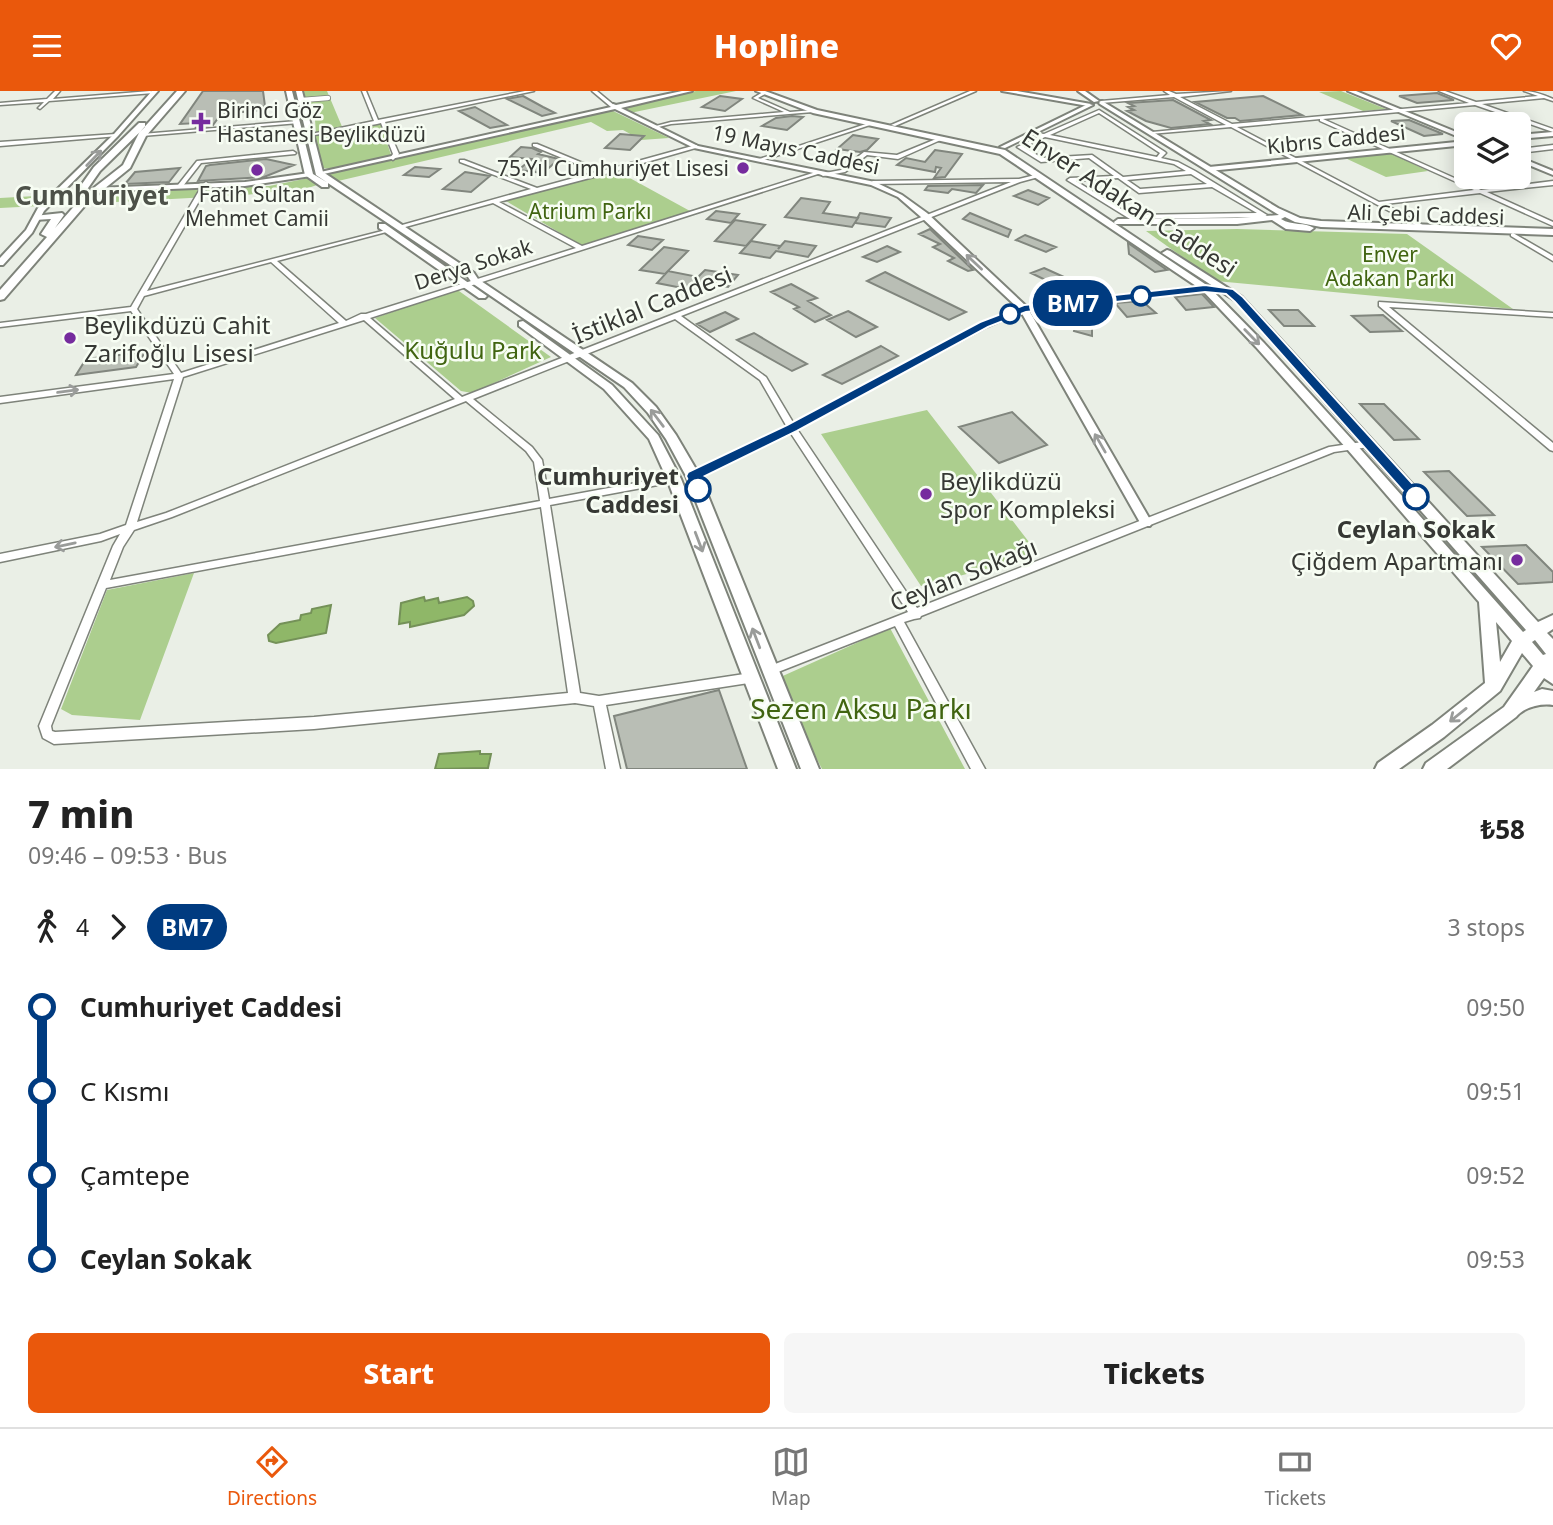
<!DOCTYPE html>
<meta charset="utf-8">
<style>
:root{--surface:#fff;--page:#f6f6f6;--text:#222;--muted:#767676;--line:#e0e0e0;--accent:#ea580c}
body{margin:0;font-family:"Noto Sans",sans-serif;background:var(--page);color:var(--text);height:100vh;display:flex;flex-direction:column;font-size:26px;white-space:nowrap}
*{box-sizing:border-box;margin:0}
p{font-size:23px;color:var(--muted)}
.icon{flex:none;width:38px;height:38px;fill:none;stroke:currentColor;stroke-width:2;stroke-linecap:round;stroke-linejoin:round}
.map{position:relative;height:678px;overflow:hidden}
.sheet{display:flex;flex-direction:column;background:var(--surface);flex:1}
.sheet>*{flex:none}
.badge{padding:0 14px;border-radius:23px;font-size:24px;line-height:46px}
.controls{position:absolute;left:1454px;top:21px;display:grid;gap:14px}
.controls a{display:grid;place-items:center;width:77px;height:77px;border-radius:10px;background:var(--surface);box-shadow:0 4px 18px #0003;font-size:35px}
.map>.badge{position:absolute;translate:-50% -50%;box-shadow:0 0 0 4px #fff}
.legs{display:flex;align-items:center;gap:10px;height:77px;padding:0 28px;font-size:23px}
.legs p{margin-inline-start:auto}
.summary{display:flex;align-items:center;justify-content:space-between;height:119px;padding:0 28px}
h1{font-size:38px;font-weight:800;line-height:52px}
.cta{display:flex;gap:14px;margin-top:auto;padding:14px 28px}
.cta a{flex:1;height:80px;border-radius:10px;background:var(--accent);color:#fff;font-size:28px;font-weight:800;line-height:80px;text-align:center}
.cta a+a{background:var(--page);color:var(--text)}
ul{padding:0 28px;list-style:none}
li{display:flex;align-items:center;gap:24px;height:84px;font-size:26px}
li i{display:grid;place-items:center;width:10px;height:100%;margin:0 9px;background:currentColor}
li i::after{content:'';width:18px;height:18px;margin:-9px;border:5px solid;border-radius:50%;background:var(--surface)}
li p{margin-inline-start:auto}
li:first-child i{background:linear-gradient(#0000 50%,currentColor 0)}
li:last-child i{background:linear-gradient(currentColor 50%,#0000 0)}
header{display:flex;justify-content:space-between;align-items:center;height:91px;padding:0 28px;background:var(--accent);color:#fff;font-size:32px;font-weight:800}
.menu{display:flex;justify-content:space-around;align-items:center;height:98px;border-top:2px solid var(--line);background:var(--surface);font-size:19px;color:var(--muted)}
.menu a{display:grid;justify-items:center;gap:4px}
.menu .current{color:var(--accent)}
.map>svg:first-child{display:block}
.green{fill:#acce8e}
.water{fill:#8fb768;stroke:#749158;stroke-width:2}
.building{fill:#b9beb5;stroke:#81867e;stroke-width:2}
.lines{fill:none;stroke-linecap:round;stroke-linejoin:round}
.pedestrian-casing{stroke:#7e837a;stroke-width:6}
.minor-casing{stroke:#7e837a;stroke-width:3}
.tertiary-casing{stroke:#7e837a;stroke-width:4}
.secondary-casing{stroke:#7e837a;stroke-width:4}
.primary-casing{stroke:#7e837a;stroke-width:4}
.pedestrian{stroke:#fff;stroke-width:4.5}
.minor{fill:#fff;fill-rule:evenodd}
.tertiary{fill:#fff;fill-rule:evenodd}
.secondary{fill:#fff;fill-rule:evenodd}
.primary{fill:#fff;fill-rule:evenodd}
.oneway{stroke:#9a9c9a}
.line-1{fill:#003b80;stroke:#fff;stroke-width:2}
.poi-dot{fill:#762c9e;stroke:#f7fdf3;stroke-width:2.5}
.stop-1-dot{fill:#fff;stroke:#003b80;stroke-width:3.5}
.labels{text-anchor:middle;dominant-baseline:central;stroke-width:5;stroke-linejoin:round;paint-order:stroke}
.far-poi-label{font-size:21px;fill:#363834;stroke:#f7fdf3;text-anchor:start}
.far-street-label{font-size:21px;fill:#363834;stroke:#f7fdf3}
.far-park-label{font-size:21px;fill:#406410;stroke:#f7fdf3}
.street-label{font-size:24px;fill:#363834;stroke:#f7fdf3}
.poi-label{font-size:24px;fill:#363834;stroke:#f7fdf3;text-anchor:start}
.park-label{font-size:24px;fill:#406410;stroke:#f7fdf3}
.stop-label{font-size:24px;font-weight:bold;fill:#363834;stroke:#f7fdf3;text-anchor:end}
.far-district-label{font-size:26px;font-weight:bold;fill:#4d5149;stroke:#f7fdf3}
.near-park-label{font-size:28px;fill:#406410;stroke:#f7fdf3}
</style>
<header><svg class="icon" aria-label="menu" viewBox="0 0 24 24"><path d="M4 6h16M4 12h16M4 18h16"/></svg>Hopline<svg class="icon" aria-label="heart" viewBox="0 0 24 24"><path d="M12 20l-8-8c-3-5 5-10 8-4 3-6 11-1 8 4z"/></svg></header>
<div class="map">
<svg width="1553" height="678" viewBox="0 0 1553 678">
<rect width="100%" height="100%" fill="#eaefe6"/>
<path class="green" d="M300,0H327L343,38L316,42L314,16Z
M696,0H736L630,22L618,15Z
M1341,0L1386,18L1363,20L1319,1Z
M603,19H611L669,47L641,49L623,39L607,40L591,31L338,90L325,83Z
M381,33L391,64L331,78L322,77L314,44Z
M1390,62L1428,80L1386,86L1345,67Z
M617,80L690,120L584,156L506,110Z
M309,87L317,94L308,97L246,104L97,112L105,101L269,95Z
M53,104L39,115L0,117V107Z
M1237,138L1407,143L1513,218L1216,190L1146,140Z
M453,200H459L551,266L472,302L461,300L375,227Z
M927,319L1039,464L921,495L821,343Z
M194,482L140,629L72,624L61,618L107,499Z
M890,537L965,678H822L776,588Z"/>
<path class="water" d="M424,506L425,510L438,507L439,512L467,506L473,510L474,515L464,524L410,536V531L399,533L401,512Z
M331,514L326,542L276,552L269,550L268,544L280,533L300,529L301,524L311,522L312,518Z
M480,660V663H491L488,677L435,678L439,663Z"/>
<path class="building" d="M203,0H263L265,15L262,16L263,19L221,23L213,34L196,36L198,32L180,33Z
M1437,2L1454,9L1417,12L1399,5Z
M523,5L543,16L555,22L542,25L507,8Z
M720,5L742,8L725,20L702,16Z
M1263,5L1302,24L1240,30L1235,27H1227L1195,11Z
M1173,9L1211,29L1204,30L1210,33L1171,37L1146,30L1127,20L1134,19L1128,16L1134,15L1128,12Z
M475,16L507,34L490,37L459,20Z
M792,25L803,26L787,39L762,35L776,27Z
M1409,29L1443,43L1424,45L1391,30Z
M620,43L644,45L630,59L605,57Z
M853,44L878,48L867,59L860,61L837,58Z
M521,56L532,57L541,61L538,63L559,68L543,82L518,79L532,68L510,66Z
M935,59L962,63L945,86L934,87L941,77L936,76L935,81L897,74L906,67L925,71Z
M266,68L294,74L264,86L198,90L206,75L210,74Z
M415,76L440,78L429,86L404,84Z
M180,77L169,91L125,93L135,81Z
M465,81L490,85L471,101L443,98Z
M983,94L976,102L952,98L948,102L925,99L928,95Z
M1028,99L1049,107L1038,114L1014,105Z
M801,107L830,111L823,122L858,127L852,136L785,126Z
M716,120L739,123L731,132L707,128Z
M860,122L891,127L885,136L855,132Z
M970,122L1011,139L1008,146L963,128Z
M735,129L765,134L746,155L715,150Z
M930,138L973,179L968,180L948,170L954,167L933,156L940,153L919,143Z
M1025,144L1056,156L1046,161L1016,149Z
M638,145L663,149L652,159L628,154Z
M751,150L780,155L778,158L785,150L816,155L808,166L776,160L770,167L740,162Z
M1128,152L1167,179L1155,181L1129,163Z
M887,155L900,161L877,171L863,166Z
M664,156L688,160L665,183L640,179Z
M1044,177L1073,190L1060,196L1031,182Z
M705,179L738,184L728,196L694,190L687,198L657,192L668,180L698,186Z
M885,181L911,194L966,221L949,229L867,190Z
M791,193L817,207L808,210L831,224L815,231L794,218L799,216L771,201Z
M1202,203L1214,216L1186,219L1175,206Z
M1142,210L1156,222L1127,226L1115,212Z
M1269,219H1298L1314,235H1284Z
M848,220L877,236L856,246L827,229Z
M725,221L738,228L710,241L697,233Z
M1383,224L1402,240L1370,241L1352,225Z
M1077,226L1092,229V245L1074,240Z
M754,242L779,257L807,273L792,280L737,249Z
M881,255L898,265L842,293L823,284Z
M145,261L136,276L76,284L86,268Z
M1360,313H1384L1419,348L1394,349Z
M1012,321L1047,354L999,372L959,336Z
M1449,380L1494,424L1467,425L1424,381Z
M1526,454L1553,481V491L1518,493L1482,456Z
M719,599L747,678H627L614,625Z"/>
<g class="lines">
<defs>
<path id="pedestrian" d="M302,9L328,7"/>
<path id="minor" d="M55,0H60L53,8L150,0L156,1L154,2L49,10L40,18L38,17L44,11L0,14V12L47,8Z
M362,0H366L378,29L525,0H534L385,31L399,63L393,69L390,67L393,63L381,32L377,33L309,45V44L311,43L374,30Z
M592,0H597L615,15L611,16Z
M970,0H976L895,35L891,34Z
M1164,0H1169L1176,3L1231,0L1180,6L1232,33L1469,12L1439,0H1445L1476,11L1538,5L1524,0C1534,0 1544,4 1553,8V10L1544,7L1482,13L1553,38V41L1475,14L1323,28L1481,99L1553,90V94L1487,101L1553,131V135L1480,102L1385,113L1426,136L1421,137L1231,36L1150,43V41H1152L1226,34L1174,6L1101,12L1099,11L1101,10L1170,4ZM1320,28V30L1474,99L1379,111L1237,36Z
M763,1L765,3L758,7L790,21L813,19L815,20L813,21L671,33L654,37L652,36L671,31L784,21L753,7Z
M1099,19L1165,61L1166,62L1161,67L1178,71L1195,80L1267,124L1264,126L1130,128L1067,89L1070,87L1114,85L1089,67L1041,71L1017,56L1040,45L1030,43V41L1044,43ZM1099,22L1160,62L1157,66L1050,44ZM1045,46L1174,73L1186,80L1123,86L1092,64L1042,67L1024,56ZM1191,83L1207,93L1140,98L1127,89ZM1118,87L1139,102L1212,96L1257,122L1131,124L1076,90Z
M297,30H299V32L142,45L140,44L142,43Z
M869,32L873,33L761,70L756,69Z
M116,43L118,44V45L0,55V51Z
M941,46L945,47L898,68L867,64L845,81L823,85L820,83L841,79L864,61L897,64Z
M533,53H537L602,80L696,54L699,56L605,83L499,111L582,155L816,81L821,82L370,227L462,306L1011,91L871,93L870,92L873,90L1019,88L1039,83L1042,85L1020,91L681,225L766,286L794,333L981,232L1021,216L1205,195L1231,199V201L1229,202L1205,199L1025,220L987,236L797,338L917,517L1329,356L1369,350L1373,353L1369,356L1334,361L921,525L920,527L914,528L904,531L985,678H971L895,535L773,583L769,585L765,583L763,580L765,577L908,521L790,341L696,387H690L688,385L690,383L787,336L760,289L675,228L473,308L532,356L542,369L549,408L674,385L679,388L674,391L550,414L580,602L599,605L751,582L755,583L757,587L755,591L606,614L620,678H606L594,615L575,612L314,638L54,653L43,647L39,635L113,455L120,443L101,450L0,471V463L100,443L126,434L174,288L0,312V306L174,283L131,220L0,236V232L131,216L203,93L206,91L209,93L147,200L390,138V140L277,170L346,230L361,223H366L576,157L493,112L398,138L395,136L531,98L460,71V69H464L537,97L596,81L533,55ZM271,171L339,232L181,282L137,218L144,205ZM364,229L455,308L166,422L137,431L183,286ZM466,310L526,360L534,371L540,410L110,489L123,456L134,439L172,426ZM541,416L568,602L314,626L55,641L52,640L51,635L106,497Z
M1553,54V58L1519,62V58Z
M293,60L296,62L295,63L201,72L183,95L178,94L197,70Z
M1513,142L1553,165V170L1511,145V143Z
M1379,211L1553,222V226L1389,216L1553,352V360L1550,359L1379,215Z"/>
<path id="tertiary" d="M152,0H158L118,45L44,120L32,142L3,174H0V167L26,139L38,117L114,43Z
M682,0H692L621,17L698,55L875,91L902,104L927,122L1027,216L1152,432L1150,435H1142L1020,219L921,126L898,106L871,94L694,57L615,18L319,84L316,82L611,16L613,13L616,14Z
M1348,0H1356L1466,45V49Z
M1088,13L1093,14L1005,57L1000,56Z
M1553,41V45L1519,48V44Z
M1466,50V54L1209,80L1206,78L1209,76Z
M1519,66L1553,80V84L1519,70Z
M309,82L312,84L311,85L245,95L96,101L93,99L96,97L245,91Z"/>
<path id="secondary" d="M286,0H292L313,83L328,92V96H322L305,84Z
M296,0H302L323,81L474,182L478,188L632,292L656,316L676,344L700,385L819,678H801L686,385L666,348L648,322L624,296L472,192L468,186L316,84Z
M756,0H765L817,19L1005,59L1208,195L1264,252L1355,352L1523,541L1526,539L1236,210L1162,162L1167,159L1170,160L1242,206L1538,531L1553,524V538L1547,542L1553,548V593L1544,587L1534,601L1542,598L1553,600V614C1541,612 1524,616 1516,626L1447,678H1423L1426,672L1504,616L1533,575L1522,562L1500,600L1444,646L1399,678H1375L1378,672L1432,634L1485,592L1479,511L1347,358L1256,256L1202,199L1000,63L813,22ZM1496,531L1512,550L1500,571ZM1535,549L1546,563L1543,564L1532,551Z
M1002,0H1017L1091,13L1088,15Z
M1078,0H1085L1099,10L1094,11Z
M1102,10L1278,117L1300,127L1321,130L1553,138V144L1321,136L1295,131L1285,126L1281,128C1292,135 1305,131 1314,137L1310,140L1286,138L1272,129L1237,133H1115L1114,131L1118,128L1237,127L1279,124L1100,13L1099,12Z
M379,133H385L487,205L485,207H479L379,137Z
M523,230L612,294L658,344L681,388L796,678H778L667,388L649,348L604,298L519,235V231Z"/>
<path id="primary" d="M177,0H185L146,45L130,77L88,111L4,208L0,209V199L47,146L41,143L51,128L34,129V125L62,122L64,124L55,137L77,112L70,110L94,76L139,32H145V36L100,80L81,107L123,74L139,42Z"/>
</defs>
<use href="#pedestrian" class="pedestrian-casing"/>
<use href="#minor" class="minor-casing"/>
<use href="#tertiary" class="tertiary-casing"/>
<use href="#secondary" class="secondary-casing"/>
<use href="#primary" class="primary-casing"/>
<use href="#pedestrian" class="pedestrian"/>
<use href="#minor" class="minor"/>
<use href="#tertiary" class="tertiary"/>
<use href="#secondary" class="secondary"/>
<use href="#primary" class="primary"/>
</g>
<defs><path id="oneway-shaft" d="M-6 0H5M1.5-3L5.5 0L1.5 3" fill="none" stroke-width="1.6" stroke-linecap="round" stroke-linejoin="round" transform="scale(1.75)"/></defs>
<g class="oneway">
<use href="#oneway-shaft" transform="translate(94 67) rotate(-46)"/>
<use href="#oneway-shaft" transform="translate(974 171) rotate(-137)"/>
<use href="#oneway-shaft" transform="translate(1252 246) rotate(46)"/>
<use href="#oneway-shaft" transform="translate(68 300) rotate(-8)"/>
<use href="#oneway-shaft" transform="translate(657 327) rotate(-127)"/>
<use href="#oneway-shaft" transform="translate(1100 352) rotate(-120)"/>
<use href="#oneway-shaft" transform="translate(699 451) rotate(69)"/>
<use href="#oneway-shaft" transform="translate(65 454) rotate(168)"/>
<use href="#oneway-shaft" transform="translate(756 547) rotate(-111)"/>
<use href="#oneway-shaft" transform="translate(1458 624) rotate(141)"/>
</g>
<path class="line-1" d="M1205,194L1233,198L1243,206L1421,402L1424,406L1421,409H1411L1235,211L1226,203L1205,201L1026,221L988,236L797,340L701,387L705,398L703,401L698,403L693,401L686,385L688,381L787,334L980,231L1024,214Z"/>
<g class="poi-dot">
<path d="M197.5 20.5h7v7h7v7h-7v7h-7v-7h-7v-7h7z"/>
<circle cx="743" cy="77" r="7"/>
<circle cx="257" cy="79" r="7"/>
<circle cx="70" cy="247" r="7"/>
<circle cx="926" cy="403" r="7"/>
<circle cx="1517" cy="469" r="7"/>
</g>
<g class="stop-1-dot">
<circle cx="1141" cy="205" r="9"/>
<circle cx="1010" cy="223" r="9"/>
<circle cx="698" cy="398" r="12"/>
<circle cx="1416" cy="406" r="12"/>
</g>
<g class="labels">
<g class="far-poi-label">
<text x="217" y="19">Birinci Göz<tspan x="217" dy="24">Hastanesi Beylikdüzü</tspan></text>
<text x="729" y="77" text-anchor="end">75.Yıl Cumhuriyet Lisesi</text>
<text x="257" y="103" text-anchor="middle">Fatih Sultan<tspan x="257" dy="24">Mehmet Camii</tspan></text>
</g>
<g class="far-street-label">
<text transform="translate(1336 48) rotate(-6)">Kıbrıs Caddesi</text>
<text transform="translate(796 58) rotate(12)">19 Mayıs Caddesi</text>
<text transform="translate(1426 123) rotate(2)">Ali Çebi Caddesi</text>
<text transform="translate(473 173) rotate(-18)">Derya Sokak</text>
</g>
<g class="far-park-label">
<text x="590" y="120">Atrium Parkı</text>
<text x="1390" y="163">Enver<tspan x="1390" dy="24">Adakan Parkı</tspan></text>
</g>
<g class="street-label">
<text transform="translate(1130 111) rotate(33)">Enver Adakan Caddesi</text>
<text transform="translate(652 213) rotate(-22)">İstiklal Caddesi</text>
<text transform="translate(963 483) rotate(-22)">Ceylan Sokağı</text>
</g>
<g class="poi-label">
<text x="84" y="233">Beylikdüzü Cahit<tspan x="84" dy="28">Zarifoğlu Lisesi</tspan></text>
<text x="940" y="389">Beylikdüzü<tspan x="940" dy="28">Spor Kompleksi</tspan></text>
<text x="1503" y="469" text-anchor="end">Çiğdem Apartmanı</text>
</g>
<g class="park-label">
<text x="473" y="258">Kuğulu Park</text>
</g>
<g class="stop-label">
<text x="679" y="384">Cumhuriyet<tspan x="679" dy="28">Caddesi</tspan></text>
<text x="1416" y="437" text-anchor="middle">Ceylan Sokak</text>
</g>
<g class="far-district-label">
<text x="92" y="104">Cumhuriyet</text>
</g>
<g class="near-park-label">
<text x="861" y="617">Sezen Aksu Parkı</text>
</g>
</g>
</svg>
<div class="controls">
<a><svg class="icon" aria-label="layers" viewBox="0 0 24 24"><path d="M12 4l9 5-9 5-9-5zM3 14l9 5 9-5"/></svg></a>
</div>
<b class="badge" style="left:1073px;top:212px;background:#003b80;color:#fff">BM7</b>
</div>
<section class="sheet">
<div class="summary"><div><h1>7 min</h1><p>09:46 – 09:53 · Bus</p></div><b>₺58</b></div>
<div class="legs"><svg class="icon" aria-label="walk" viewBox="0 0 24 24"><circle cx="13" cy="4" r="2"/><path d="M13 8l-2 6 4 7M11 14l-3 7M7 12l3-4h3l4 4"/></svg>4<svg class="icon" aria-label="forward" viewBox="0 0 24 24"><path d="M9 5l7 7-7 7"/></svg><b class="badge" style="background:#003b80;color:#fff">BM7</b><p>3 stops</p></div>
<ul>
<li><i style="color:#003b80"></i><b>Cumhuriyet Caddesi</b><p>09:50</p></li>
<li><i style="color:#003b80"></i><span>C Kısmı</span><p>09:51</p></li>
<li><i style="color:#003b80"></i><span>Çamtepe</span><p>09:52</p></li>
<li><i style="color:#003b80"></i><b>Ceylan Sokak</b><p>09:53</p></li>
</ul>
<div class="cta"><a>Start</a><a>Tickets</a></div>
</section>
<nav class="menu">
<a class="current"><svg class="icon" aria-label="directions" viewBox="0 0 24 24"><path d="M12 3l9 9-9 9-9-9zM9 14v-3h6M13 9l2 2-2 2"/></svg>Directions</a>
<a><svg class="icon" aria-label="map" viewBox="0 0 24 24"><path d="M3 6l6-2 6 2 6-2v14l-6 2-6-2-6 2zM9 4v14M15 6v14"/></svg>Map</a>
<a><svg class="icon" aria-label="tickets" viewBox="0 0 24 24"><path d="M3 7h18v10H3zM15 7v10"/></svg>Tickets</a>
</nav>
